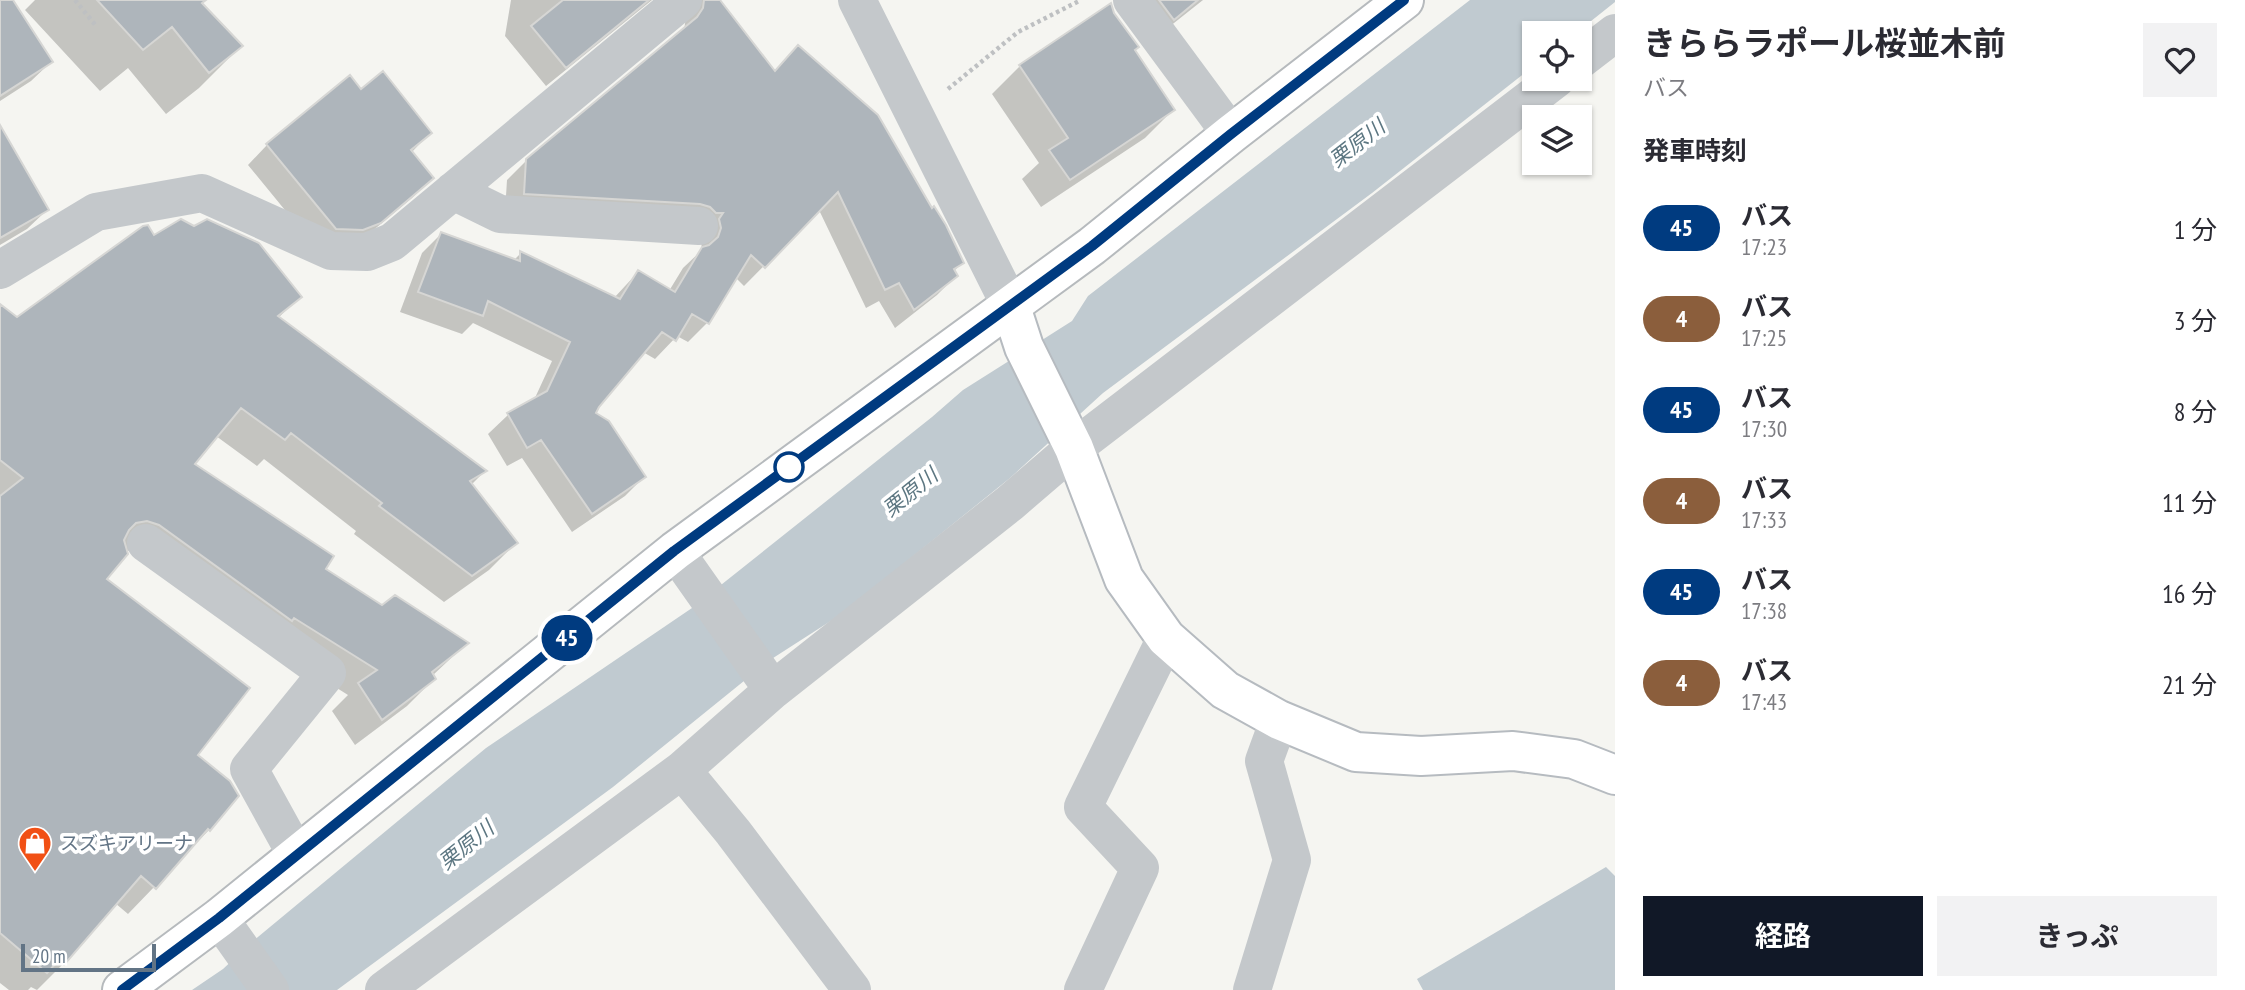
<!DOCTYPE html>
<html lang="ja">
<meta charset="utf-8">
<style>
:root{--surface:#fff;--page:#f2f2f3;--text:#2b2b33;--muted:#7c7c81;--accent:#111827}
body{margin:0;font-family:"PT Sans Narrow","Noto Sans JP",sans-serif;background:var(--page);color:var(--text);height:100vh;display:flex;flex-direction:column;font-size:26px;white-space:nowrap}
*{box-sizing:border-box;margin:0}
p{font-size:23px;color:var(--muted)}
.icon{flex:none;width:38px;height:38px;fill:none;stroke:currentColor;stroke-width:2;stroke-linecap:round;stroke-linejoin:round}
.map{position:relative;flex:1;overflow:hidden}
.sheet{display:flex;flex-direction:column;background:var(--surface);width:630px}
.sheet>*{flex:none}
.badge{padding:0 14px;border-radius:23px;font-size:24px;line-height:46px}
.fabs{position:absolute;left:1522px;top:21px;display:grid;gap:14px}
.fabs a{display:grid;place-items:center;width:70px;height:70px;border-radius:0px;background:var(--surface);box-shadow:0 2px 5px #0004;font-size:35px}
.scale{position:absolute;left:21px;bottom:18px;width:135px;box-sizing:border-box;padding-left:7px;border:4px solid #627485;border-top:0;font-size:19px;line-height:24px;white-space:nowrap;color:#627485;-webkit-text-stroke:5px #fff;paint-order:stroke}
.map>.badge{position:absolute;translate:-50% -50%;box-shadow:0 0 0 4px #fff}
h2{padding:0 28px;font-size:26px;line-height:63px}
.round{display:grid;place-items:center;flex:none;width:74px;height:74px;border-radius:0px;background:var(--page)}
.summary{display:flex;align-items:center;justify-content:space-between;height:119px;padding:0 28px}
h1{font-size:33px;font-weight:700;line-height:52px}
.cta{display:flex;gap:14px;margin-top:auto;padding:14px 28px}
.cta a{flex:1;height:80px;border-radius:0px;background:var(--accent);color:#fff;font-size:28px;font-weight:700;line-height:80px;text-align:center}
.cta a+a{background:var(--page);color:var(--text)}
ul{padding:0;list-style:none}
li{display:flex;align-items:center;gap:21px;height:91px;padding:0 28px}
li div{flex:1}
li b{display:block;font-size:26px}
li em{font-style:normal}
li .badge{min-width:77px;font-weight:700;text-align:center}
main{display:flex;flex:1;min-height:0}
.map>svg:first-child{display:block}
.water{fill:#c0cad0}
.shadow{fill:#0003}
.building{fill:#aeb5bb;stroke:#d6d6d4;stroke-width:2}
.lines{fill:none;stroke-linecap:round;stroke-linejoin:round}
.secondary-casing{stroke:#b6bbc0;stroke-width:42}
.highway-casing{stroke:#b6babd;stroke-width:42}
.path{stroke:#bec0c2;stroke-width:4.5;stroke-dasharray:3.5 3.5;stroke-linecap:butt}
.street{stroke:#c4c8cb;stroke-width:38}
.secondary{stroke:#fff;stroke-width:38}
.highway{stroke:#fff;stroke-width:38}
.line-casing{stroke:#fff;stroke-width:16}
.line{stroke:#003b80;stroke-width:10}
.stop-dot{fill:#fff;stroke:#003b80;stroke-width:3.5}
.labels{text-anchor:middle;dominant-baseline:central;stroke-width:7;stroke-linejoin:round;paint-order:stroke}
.poi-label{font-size:19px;fill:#627485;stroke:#fff;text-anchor:start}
.water-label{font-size:21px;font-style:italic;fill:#5d7782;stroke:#fff}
</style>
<main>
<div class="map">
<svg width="1615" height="990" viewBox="0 0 1615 990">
<rect width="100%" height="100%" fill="#f5f5f1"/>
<path class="water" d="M1470,0H1615V2L1576,33H1535V65L1372,193L1103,393L1010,478L840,615L770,660L613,787L337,990H192L223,969L253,941L486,748L692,608L932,417L963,390L1072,321L1088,296Z
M1606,867L1615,876V990H1423L1417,979Z"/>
<path class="shadow" d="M0,0H11L51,62L31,81L0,101Z
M35,0H197L241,46L199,88L166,114L128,68L100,91L25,10Z
M511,0H652L546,86L505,36Z
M673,0H718L773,72L798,47L962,263L953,272L956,276L937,295L895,328L879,301L866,308L819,210L744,286L735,277L707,323L688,342L677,336L655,359L643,352L598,406L594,414L644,477L625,496L572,532L522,458L507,466L488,434L508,415L534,400L552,361L473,323L462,334L400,312L422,253L441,234L513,261L521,253L614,298L638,272L669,291L683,268L702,250L701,240L505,212L507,180L527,160L684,30L686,17Z
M1124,0H1203L1145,46Z
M1133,51L1173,110L1145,138L1041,207L1022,179L1039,163L992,94L1020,66Z
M360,91L430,133L411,153L432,178L412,198L359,242L316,248L248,165L267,145Z
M0,129L47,210L27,229L0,245Z
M153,237L300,297L278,318L485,471L471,485L516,543L489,570L444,602L354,534L356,531L264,459L257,466L216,436L193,464L323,570L382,607L466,644L432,676L434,679L407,706L355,745L332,711L348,695L267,644L131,552L125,549L105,579L196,756L237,795L209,830L128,914L115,903L63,964L37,990L31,987L28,990H9L0,983V307L17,320Z"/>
<path class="building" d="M0,0H13L53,62L0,96Z
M97,0H206L202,3L243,46L209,73L172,27L143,50Z
M563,0H649L566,68L531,26Z
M704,0H720L775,71L798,45L878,115L932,208L934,206L946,225L964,263L954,269L958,276L914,310L899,283L885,290L838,192L765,268L751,255L709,324L692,314L676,341L662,332L599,407L596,413L609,421L646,477L592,514L541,440L527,448L507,413L547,391L570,342L488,301L483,316L418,292L441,232L520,261V251L620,299L638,270L675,292L702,247L709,245L718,237L721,228L719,219L723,213H716L710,207L700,204L524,194L526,159L697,17L703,8Z
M1159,0H1198L1174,20Z
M1111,3L1114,13L1139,47L1135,50L1175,110L1070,180L1049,150L1068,138L1019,65Z
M383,71L432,133L411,150L434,178L381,223L363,230L336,229L266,144L350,75L361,89Z
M0,125L49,210L0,238Z
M181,219L194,226L207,219L259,243L302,297L278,316L487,471L470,481L518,543L472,576L379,506L382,503L291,433L285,440L241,408L195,464L334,556L326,569L382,605L395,595L469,643L432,672L436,679L382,720L358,683L377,670L294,618L292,621L159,525L147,521L136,523L129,530L124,540L128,554L107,579L250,688L198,755L230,781L239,796L210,831L208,829L156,889L141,876L64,965L58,961L47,973L0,933V496L23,478L0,460V304L17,317L143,226L148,225L154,235Z"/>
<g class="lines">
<defs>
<path id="secondary" d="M1011,307L1024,347L1074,448L1124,579L1166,638L1225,690L1279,720L1356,752L1421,756L1513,751L1574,759L1615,775"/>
<path id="highway" d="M122,990L219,918L675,551L1092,246L1231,134L1404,0"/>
</defs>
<use href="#secondary" class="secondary-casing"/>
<use href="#highway" class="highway-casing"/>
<path class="path" d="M75,0L97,27
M948,89L1018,32L1081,0"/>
<path class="street" d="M857,0L1011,307
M1132,0L1231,134
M1580,60L1615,33
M453,191L500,214L699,226
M0,270L96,212L202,193L331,251L367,252L392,242L683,0
M146,543L327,673L249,769L297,856
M675,551L773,690
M682,770L733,832L852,990
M219,918L270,990
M384,990L682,770L773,690L1010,503L1074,448L1556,79
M1083,990L1140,868L1083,807L1166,638
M1252,990L1292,860L1264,761L1279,720"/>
<use href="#secondary" class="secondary"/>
<use href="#highway" class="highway"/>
</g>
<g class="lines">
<defs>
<path id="line" d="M122,990L219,918L674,551L1092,246L1231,134L1404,0"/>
</defs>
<use href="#line" class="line-casing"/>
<use href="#line" class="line"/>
</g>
<defs>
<symbol id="shop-pin" viewBox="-11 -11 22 30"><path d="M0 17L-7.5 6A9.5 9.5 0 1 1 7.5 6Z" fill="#f15015" stroke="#fff"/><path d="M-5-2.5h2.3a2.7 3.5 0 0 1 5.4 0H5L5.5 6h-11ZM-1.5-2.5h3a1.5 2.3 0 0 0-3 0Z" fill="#fff"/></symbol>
</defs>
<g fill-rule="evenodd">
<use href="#shop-pin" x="16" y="824" width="38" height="52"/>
</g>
<circle class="stop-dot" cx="789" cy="467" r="14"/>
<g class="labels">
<g class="poi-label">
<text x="60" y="843">スズキアリーナ</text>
</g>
<g class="water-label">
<text transform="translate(1357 143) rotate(-38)">栗原川</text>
<text transform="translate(910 492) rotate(-39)">栗原川</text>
<text transform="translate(466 845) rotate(-39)">栗原川</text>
</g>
</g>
</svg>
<div class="fabs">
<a><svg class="icon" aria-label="locate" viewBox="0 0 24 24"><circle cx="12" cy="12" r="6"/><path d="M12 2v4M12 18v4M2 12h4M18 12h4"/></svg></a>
<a><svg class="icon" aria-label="layers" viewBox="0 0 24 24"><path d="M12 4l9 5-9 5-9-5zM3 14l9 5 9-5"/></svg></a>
</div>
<div class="scale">20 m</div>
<b class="badge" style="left:567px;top:638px;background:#003b80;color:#fff">45</b>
</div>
<section class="sheet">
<div class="summary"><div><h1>きららラポール桜並木前</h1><p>バス</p></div><a class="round"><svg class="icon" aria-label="heart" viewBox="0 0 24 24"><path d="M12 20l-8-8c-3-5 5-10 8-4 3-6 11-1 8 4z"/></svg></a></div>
<h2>発車時刻</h2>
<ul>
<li><span class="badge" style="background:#003b80;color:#fff">45</span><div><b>バス</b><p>17:23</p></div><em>1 分</em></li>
<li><span class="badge" style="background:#8b5e3c;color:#fff">4</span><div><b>バス</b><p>17:25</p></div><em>3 分</em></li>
<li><span class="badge" style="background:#003b80;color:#fff">45</span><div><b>バス</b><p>17:30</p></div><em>8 分</em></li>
<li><span class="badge" style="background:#8b5e3c;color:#fff">4</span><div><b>バス</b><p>17:33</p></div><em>11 分</em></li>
<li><span class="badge" style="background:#003b80;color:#fff">45</span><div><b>バス</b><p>17:38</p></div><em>16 分</em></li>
<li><span class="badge" style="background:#8b5e3c;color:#fff">4</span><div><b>バス</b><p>17:43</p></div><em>21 分</em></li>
</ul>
<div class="cta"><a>経路</a><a>きっぷ</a></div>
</section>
</main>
